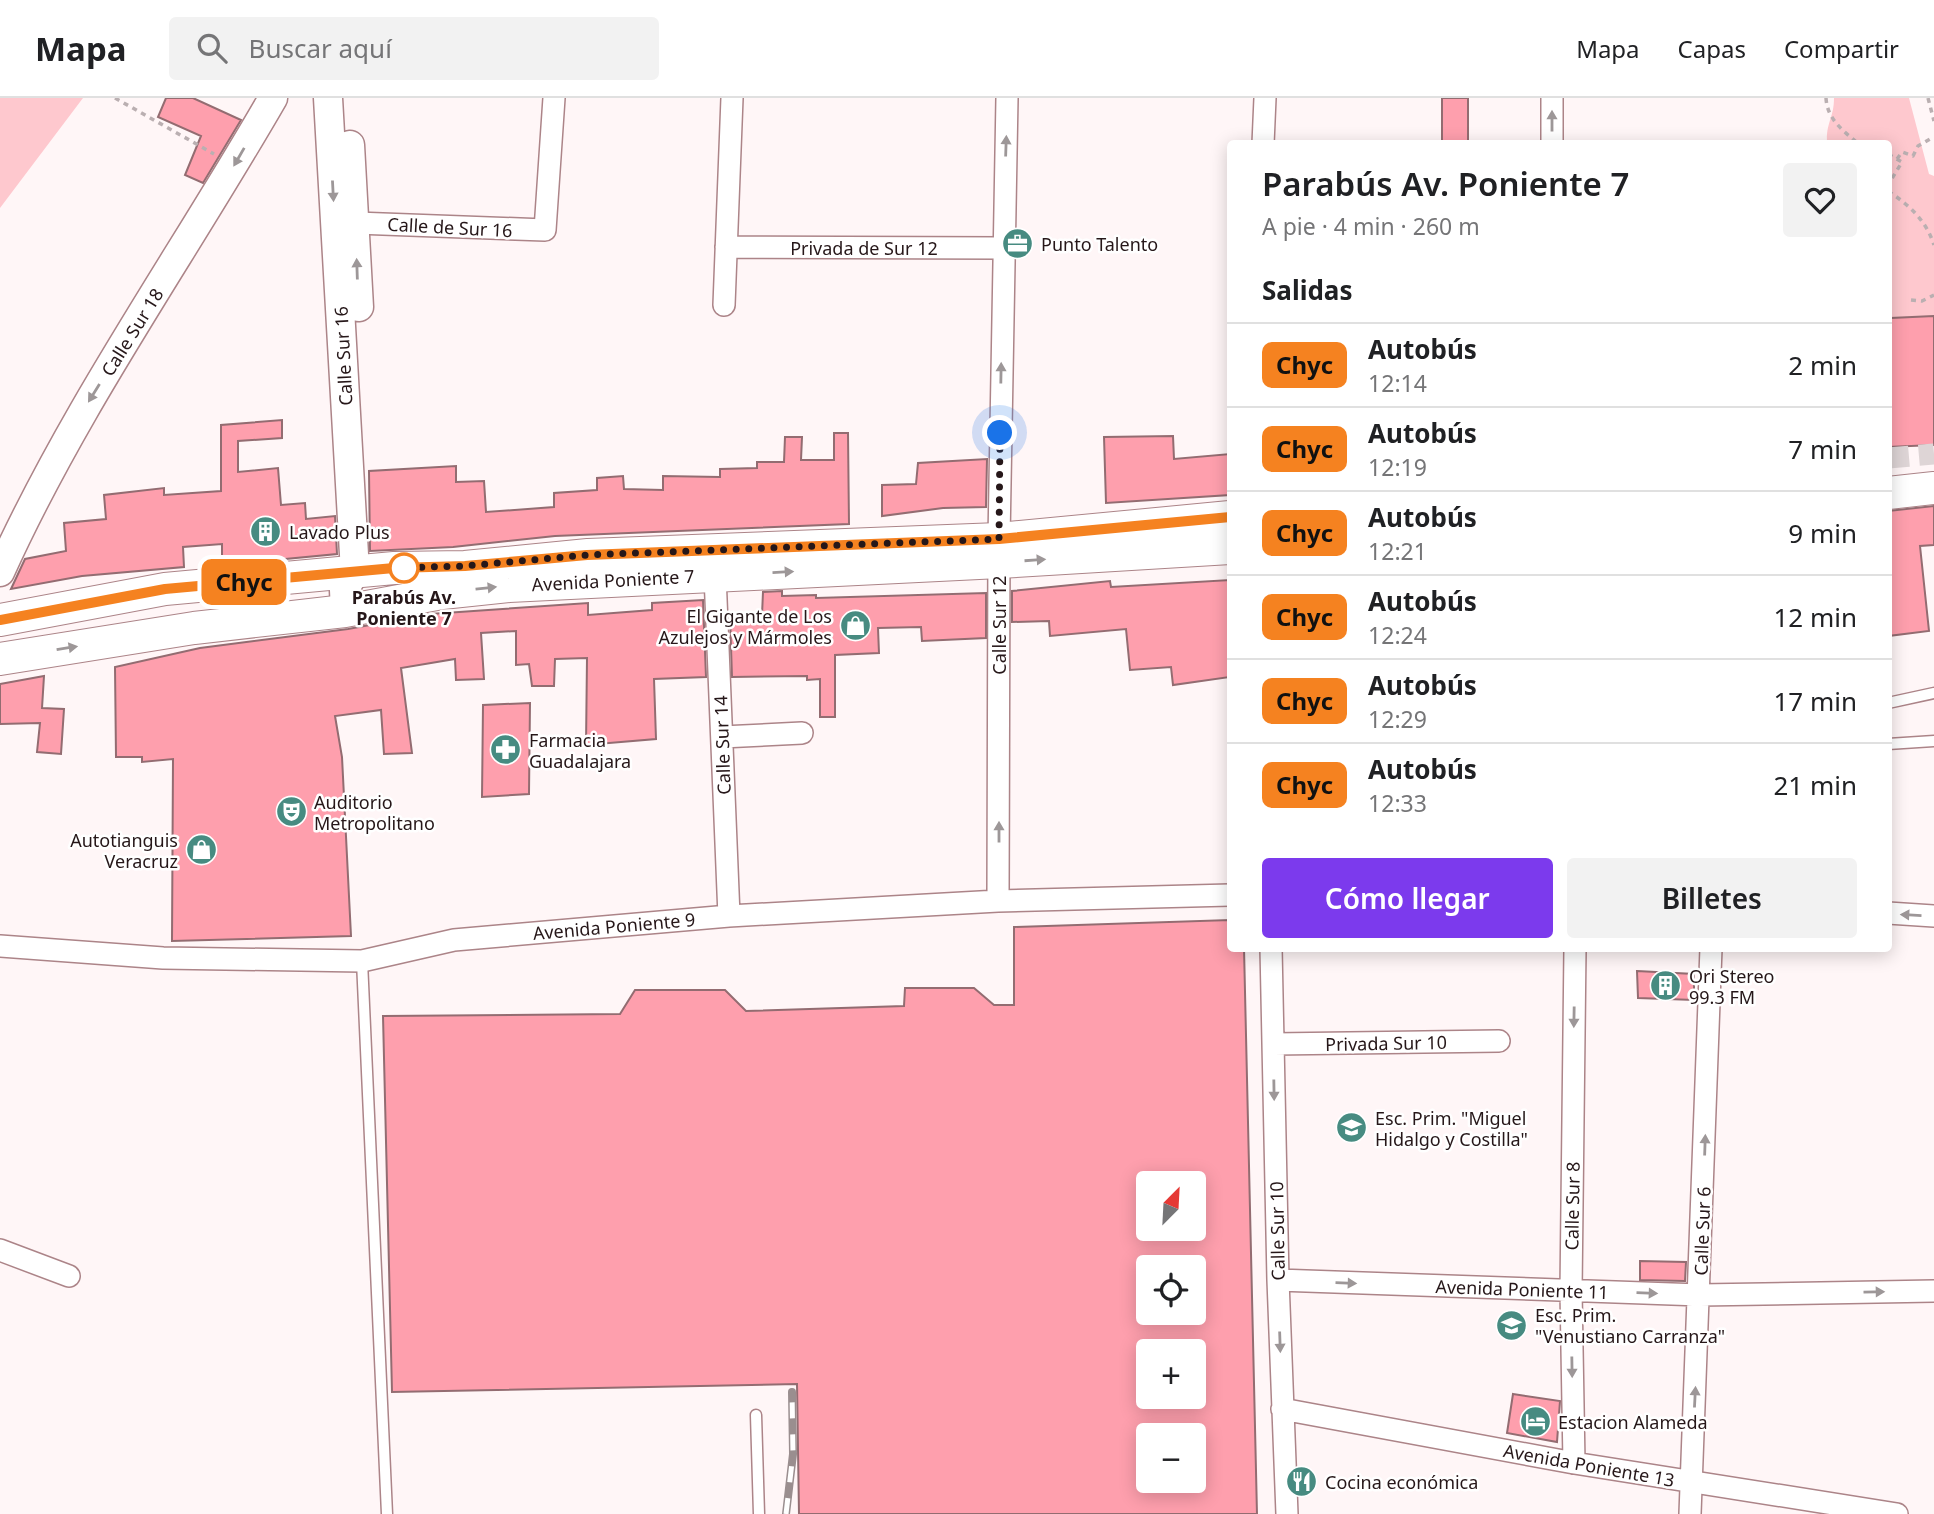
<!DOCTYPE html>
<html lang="es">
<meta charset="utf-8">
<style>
:root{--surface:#fff;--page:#f2f2f2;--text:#202124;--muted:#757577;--line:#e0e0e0;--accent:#7c3aed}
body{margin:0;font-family:"Noto Sans",sans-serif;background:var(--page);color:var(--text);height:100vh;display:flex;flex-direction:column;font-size:26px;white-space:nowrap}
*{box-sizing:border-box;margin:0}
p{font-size:23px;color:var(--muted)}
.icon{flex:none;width:38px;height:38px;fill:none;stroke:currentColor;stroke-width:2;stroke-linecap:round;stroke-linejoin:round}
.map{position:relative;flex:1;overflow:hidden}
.side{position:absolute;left:1227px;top:42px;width:665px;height:812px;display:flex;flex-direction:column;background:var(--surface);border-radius:7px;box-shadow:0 4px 18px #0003}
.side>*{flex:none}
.badge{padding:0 14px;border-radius:10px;font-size:24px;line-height:46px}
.needle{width:46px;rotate:24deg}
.fabs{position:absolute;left:1136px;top:1073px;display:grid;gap:14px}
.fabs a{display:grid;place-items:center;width:70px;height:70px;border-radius:7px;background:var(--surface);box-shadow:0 4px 18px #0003;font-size:35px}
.you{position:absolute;width:35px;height:35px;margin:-18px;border:5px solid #fff;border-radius:50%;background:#1a73e8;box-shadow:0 0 0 10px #1a73e833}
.map>.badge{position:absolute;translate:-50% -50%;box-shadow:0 0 0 4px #fff}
h2{padding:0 35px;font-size:26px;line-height:63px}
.round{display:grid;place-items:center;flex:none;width:74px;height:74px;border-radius:7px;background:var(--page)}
.summary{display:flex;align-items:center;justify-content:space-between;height:119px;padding:0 35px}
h1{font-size:33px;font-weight:600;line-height:52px}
.button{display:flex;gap:14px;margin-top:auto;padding:14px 35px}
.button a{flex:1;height:80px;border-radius:7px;background:var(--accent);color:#fff;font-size:28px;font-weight:600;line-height:80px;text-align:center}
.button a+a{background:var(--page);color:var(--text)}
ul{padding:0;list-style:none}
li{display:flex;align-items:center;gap:21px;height:84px;padding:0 35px;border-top:2px solid var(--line)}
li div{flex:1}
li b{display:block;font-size:26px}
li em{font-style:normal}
li .badge{min-width:77px;font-weight:700;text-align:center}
header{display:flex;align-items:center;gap:42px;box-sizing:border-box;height:98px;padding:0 35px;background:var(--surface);border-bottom:2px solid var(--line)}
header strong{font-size:33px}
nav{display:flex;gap:38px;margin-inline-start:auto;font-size:24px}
.search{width:490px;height:63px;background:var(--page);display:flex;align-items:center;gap:18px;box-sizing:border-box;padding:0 24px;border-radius:7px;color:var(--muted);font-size:26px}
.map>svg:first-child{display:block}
.green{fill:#fec8ce}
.building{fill:#fe9fad;stroke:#936c71;stroke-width:2;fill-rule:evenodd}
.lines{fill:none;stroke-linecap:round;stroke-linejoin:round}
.street-tunnel{stroke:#ded5d6;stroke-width:21;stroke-dasharray:21 10;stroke-linecap:butt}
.lane-casing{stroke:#ac8488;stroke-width:13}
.street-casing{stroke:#ac8488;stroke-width:24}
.secondary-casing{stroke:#ac8488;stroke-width:31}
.primary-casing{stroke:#ac8488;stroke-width:34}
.path{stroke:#baafb1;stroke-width:3.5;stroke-dasharray:5 5;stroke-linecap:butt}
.lane{stroke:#fff;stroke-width:10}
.street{stroke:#fff;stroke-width:21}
.secondary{stroke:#fff;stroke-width:28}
.primary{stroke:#fff;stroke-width:32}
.rail-casing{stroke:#9a8e8f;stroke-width:8}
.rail{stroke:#fff;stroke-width:5;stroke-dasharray:16;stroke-linecap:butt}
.oneway{fill:#9d9798}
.line-casing{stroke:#fff;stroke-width:16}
.line{stroke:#f58220;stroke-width:10}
.walk{stroke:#261719;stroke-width:7;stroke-dasharray:0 12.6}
.stop-dot{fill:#fff;stroke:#f58220;stroke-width:3.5}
.labels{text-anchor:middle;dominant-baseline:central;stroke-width:5;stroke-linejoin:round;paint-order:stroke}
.street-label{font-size:18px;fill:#261719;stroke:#fff}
.poi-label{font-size:18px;fill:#261719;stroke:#fff;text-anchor:start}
.stop-label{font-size:18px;font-weight:bold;fill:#261719;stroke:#fff}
</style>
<header>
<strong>Mapa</strong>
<div class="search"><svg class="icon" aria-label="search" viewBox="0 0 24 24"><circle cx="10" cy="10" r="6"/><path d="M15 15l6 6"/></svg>Buscar aquí</div>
<nav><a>Mapa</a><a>Capas</a><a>Compartir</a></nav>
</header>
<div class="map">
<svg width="1934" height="1416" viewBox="0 0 1934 1416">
<rect width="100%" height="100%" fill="#fff6f7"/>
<path class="green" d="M0,0H83L0,110Z
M1834,0H1909L1929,76L1934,78V218L1892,220L1891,248H1888V46L1827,45C1826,24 1834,20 1834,0Z"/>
<path class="building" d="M166,0H193L241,22L203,85L185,77L201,38L158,19Z
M1442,0H1468V46H1442Z
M1934,218V347L1888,349V248H1891V220Z
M282,322V340L238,343V374L278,370L281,407L305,405L306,421L335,418L337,456L222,467V446L183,449L184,469L82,478L11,491L25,461L66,453L64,425L106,421L104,397L164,390V397L221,393V327Z
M834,335H848L849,426L555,438L453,449L370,453L369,373L456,368V384L484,383L486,414L554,409V395L597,392V380L623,378L624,391L663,392V378L720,379V371L757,370V364H784L785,339H802L801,362H834Z
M1173,338L1174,361L1230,356V397L1106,405L1104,339Z
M987,361L986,409L943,410L882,418V387L916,386L918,365Z
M1934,408V447L1920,448L1929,533L1888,538V413Z
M1230,482V579L1173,587L1171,569L1130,572L1126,531L1050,538L1049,523L1012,524V493L1110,483L1111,489Z
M782,493V498L816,497V500L986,495V540L922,543L921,529L878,530L879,555L835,557V619H820V581L807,582V578L732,579L730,519L762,517L763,494Z
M703,502L706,579L654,581L656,641L586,647L587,560L555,561L554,588H532L529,566L516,567V533L481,535L484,581L456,582L455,561L401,570L412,655L384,656L381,612L335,618L342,659L351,838L172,843L173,661L142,664V659H116L115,569L200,550L348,531L430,516L588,505V517L652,512V505Z
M44,578L42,610L64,611L61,656L37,654L40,625L0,626V586Z
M530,605L529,696L482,699L483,607Z
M1230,822V850H1244L1257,1416H799L797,1286L392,1294L383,918L620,916L635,892H725L746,913L904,908L905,890H974L994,907H1014V829ZM1148,1085H1194V1130H1148ZM1148,1169H1194V1214H1148ZM1148,1253H1194V1298H1148ZM1148,1337H1194V1382H1148Z
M1637,873L1694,876V902L1638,900Z
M1640,1163L1686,1164L1685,1183L1640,1182Z
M1513,1296L1560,1303L1557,1344L1507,1335Z"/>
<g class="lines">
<path class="street-tunnel" d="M1888,360L1934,356"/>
<defs>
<path id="lane" d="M1888,605L1934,595
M1888,646L1934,643
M362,863L387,1416
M756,1317L759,1416"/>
<path id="street" d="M1263,46L1265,0
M1552,46V0
M356,125L545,132L554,0
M726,149L1003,150
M724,207L732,0
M715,477L729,818
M722,639L802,635
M998,803L999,441L1007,0
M1888,815L1934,818
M0,848L163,860L362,863L454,842L729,818L998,803L1230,797
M1271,850L1278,1182L1287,1416
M1274,946L1499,943
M0,1152L69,1178
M1278,1182L1700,1197L1934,1193
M1282,1311L1574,1365L1897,1416
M1574,1365L1571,1193L1575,850
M1690,1416L1711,850"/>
<path id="secondary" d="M328,0L355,474L344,492L345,513
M350,47L359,209
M0,474C75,308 182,158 273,0"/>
<path id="primary" d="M1888,395L1934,390
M0,522L165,491L394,470L465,469L588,457L999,441L1230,419
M0,561L194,530L345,513L442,495L509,488L999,464L1230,450"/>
</defs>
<use href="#lane" class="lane-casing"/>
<use href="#street" class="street-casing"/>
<use href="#secondary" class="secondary-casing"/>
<use href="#primary" class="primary-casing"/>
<path class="path" d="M115,0L214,56
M1826,0C1827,21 1843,33 1859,46
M1928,0L1934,23
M1869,46H1870
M1888,56L1902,64L1888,87
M1897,61L1902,54L1913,58L1918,48L1930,41L1934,43
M1888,93C1909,107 1926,122 1934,147
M1911,202L1922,203L1934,197"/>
<use href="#lane" class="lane"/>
<use href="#street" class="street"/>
<use href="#secondary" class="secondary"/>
<use href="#primary" class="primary"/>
<defs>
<path id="rail" d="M786,1416L793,1356L792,1294"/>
</defs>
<use href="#rail" class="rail-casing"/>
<use href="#rail" class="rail"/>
</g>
<defs><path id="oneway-solid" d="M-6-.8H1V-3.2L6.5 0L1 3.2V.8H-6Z" transform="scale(1.75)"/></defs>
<g class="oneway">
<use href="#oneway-solid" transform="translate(1552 23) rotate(-90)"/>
<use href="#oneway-solid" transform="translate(1006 48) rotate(-88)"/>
<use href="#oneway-solid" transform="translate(239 59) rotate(120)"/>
<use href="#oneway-solid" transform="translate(333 93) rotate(87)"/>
<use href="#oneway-solid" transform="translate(357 171) rotate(-92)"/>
<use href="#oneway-solid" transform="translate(1001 275) rotate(-89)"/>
<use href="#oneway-solid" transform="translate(94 295) rotate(122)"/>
<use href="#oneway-solid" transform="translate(1035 462) rotate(-4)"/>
<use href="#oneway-solid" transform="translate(783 474) rotate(-3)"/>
<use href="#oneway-solid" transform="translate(486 490) rotate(-6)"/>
<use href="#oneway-solid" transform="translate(67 550) rotate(-9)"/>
<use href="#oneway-solid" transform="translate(999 734) rotate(-90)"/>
<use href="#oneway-solid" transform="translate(1911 817) rotate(-177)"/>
<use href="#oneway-solid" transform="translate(1574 919) rotate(91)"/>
<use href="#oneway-solid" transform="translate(1274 992) rotate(89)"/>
<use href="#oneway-solid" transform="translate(1705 1047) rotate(-88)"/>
<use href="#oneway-solid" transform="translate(1346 1185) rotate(2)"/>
<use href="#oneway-solid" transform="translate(1874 1194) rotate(-1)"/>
<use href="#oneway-solid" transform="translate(1647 1195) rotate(2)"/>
<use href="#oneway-solid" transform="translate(1280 1244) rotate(88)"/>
<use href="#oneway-solid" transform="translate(1572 1269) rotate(89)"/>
<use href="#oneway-solid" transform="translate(1695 1299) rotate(-87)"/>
</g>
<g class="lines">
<defs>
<path id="line" d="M0,522L165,491L394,470L465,468L587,457L999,441L1230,419"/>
</defs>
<use href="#line" class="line-casing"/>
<use href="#line" class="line"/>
<path class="walk" d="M404,470H394L465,468L587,457L999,441L1000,335"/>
</g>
<defs>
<symbol id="office-disc" viewBox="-11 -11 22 22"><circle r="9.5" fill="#478b81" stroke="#fff"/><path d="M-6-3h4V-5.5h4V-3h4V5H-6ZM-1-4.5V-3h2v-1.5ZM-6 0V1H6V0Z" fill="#fff"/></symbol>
<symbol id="building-disc" viewBox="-11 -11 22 22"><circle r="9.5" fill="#478b81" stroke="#fff"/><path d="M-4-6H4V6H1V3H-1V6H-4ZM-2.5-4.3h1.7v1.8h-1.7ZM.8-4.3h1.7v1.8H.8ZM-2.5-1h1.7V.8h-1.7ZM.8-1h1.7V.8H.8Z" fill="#fff"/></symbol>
<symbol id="shop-disc" viewBox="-11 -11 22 22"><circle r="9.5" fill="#478b81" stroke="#fff"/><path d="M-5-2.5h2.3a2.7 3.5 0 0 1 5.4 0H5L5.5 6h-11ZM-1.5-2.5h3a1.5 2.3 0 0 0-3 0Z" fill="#fff"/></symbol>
<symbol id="pharmacy-disc" viewBox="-11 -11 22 22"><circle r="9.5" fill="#478b81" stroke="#fff"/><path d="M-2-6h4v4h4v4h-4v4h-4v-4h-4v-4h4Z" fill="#fff"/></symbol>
<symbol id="theatre-disc" viewBox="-11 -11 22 22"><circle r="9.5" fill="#478b81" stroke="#fff"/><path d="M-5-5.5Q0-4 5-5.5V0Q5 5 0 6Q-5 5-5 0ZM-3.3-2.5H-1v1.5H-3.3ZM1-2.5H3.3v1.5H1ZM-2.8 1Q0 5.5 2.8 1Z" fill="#fff"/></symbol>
<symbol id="school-disc" viewBox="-11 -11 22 22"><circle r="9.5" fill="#478b81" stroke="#fff"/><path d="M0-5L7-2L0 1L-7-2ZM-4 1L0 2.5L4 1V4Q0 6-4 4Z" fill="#fff"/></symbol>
<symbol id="hotel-disc" viewBox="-11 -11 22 22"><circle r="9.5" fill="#478b81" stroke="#fff"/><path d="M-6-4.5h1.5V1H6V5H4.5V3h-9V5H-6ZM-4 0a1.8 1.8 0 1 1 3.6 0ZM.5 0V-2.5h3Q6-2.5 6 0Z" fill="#fff"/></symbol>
<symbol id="restaurant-disc" viewBox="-11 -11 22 22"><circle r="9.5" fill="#478b81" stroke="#fff"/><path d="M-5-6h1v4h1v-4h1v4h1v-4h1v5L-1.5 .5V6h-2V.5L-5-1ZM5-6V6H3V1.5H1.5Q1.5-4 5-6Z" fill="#fff"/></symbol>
</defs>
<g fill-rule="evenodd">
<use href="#office-disc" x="1000" y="128" width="35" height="35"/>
<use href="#building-disc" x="248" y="416" width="35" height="35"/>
<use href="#shop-disc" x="838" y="510" width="35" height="35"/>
<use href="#pharmacy-disc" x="488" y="634" width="35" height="35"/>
<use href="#theatre-disc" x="274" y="696" width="35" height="35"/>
<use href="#shop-disc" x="184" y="734" width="35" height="35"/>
<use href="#building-disc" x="1648" y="870" width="35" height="35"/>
<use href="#school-disc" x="1334" y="1012" width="35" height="35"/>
<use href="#school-disc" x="1494" y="1210" width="35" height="35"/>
<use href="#hotel-disc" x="1518" y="1306" width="35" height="35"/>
<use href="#restaurant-disc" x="1284" y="1366" width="35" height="35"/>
</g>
<circle class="stop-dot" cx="404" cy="470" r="14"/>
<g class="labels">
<g class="street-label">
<text transform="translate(450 129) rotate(3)">Calle de Sur 16</text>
<text x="864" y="150">Privada de Sur 12</text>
<text transform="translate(132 234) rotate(-58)">Calle Sur 18</text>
<text transform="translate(343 258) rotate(-93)">Calle Sur 16</text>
<text transform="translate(613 482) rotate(-3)">Avenida Poniente 7</text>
<text transform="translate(999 527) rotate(-90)">Calle Sur 12</text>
<text transform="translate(722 647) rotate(-92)">Calle Sur 14</text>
<text transform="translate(614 828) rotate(-5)">Avenida Poniente 9</text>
<text transform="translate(1386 945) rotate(-1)">Privada Sur 10</text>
<text transform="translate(1572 1108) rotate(-89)">Calle Sur 8</text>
<text transform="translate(1277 1133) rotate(-91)">Calle Sur 10</text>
<text transform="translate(1702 1133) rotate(-88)">Calle Sur 6</text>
<text transform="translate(1522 1191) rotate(2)">Avenida Poniente 11</text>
<text transform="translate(1589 1367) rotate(10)">Avenida Poniente 13</text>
</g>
<g class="poi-label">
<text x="1041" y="146">Punto Talento</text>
<text x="289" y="434">Lavado Plus</text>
<text x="832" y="518" text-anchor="end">El Gigante de Los<tspan x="832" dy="21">Azulejos y Mármoles</tspan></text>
<text x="529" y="642">Farmacia<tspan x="529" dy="21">Guadalajara</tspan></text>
<text x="314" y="704">Auditorio<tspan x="314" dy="21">Metropolitano</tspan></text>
<text x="178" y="742" text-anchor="end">Autotianguis<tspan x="178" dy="21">Veracruz</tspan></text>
<text x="1689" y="878">Ori Stereo<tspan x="1689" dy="21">99.3 FM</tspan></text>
<text x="1375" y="1020">Esc. Prim. "Miguel<tspan x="1375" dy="21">Hidalgo y Costilla"</tspan></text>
<text x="1535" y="1217">Esc. Prim.<tspan x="1535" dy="21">"Venustiano Carranza"</tspan></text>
<text x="1558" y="1324">Estacion Alameda</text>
<text x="1325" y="1384">Cocina económica</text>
</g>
<g class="stop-label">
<text x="404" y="499">Parabús Av.<tspan x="404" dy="21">Poniente 7</tspan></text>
</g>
</g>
</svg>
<div class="fabs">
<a><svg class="needle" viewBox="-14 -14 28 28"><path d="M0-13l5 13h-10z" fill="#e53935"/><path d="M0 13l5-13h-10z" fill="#757577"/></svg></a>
<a><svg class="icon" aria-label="locate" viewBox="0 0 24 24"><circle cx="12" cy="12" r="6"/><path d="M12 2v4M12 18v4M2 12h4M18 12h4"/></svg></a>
<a>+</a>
<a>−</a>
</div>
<div class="you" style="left:1000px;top:335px"></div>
<b class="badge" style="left:244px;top:484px;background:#f58220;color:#111">Chyc</b>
<section class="side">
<div class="summary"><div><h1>Parabús Av. Poniente 7</h1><p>A pie · 4 min · 260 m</p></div><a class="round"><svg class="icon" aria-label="heart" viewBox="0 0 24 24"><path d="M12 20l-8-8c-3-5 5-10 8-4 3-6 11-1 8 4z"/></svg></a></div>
<h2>Salidas</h2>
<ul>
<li><span class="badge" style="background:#f58220;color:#111">Chyc</span><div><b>Autobús</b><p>12:14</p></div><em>2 min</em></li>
<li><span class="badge" style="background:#f58220;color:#111">Chyc</span><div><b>Autobús</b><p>12:19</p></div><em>7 min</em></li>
<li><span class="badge" style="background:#f58220;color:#111">Chyc</span><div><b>Autobús</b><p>12:21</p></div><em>9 min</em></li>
<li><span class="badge" style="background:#f58220;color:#111">Chyc</span><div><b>Autobús</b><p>12:24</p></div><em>12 min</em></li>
<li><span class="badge" style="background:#f58220;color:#111">Chyc</span><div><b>Autobús</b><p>12:29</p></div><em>17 min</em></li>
<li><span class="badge" style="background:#f58220;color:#111">Chyc</span><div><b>Autobús</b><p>12:33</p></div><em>21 min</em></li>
</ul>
<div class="button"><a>Cómo llegar</a><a>Billetes</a></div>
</section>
</div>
